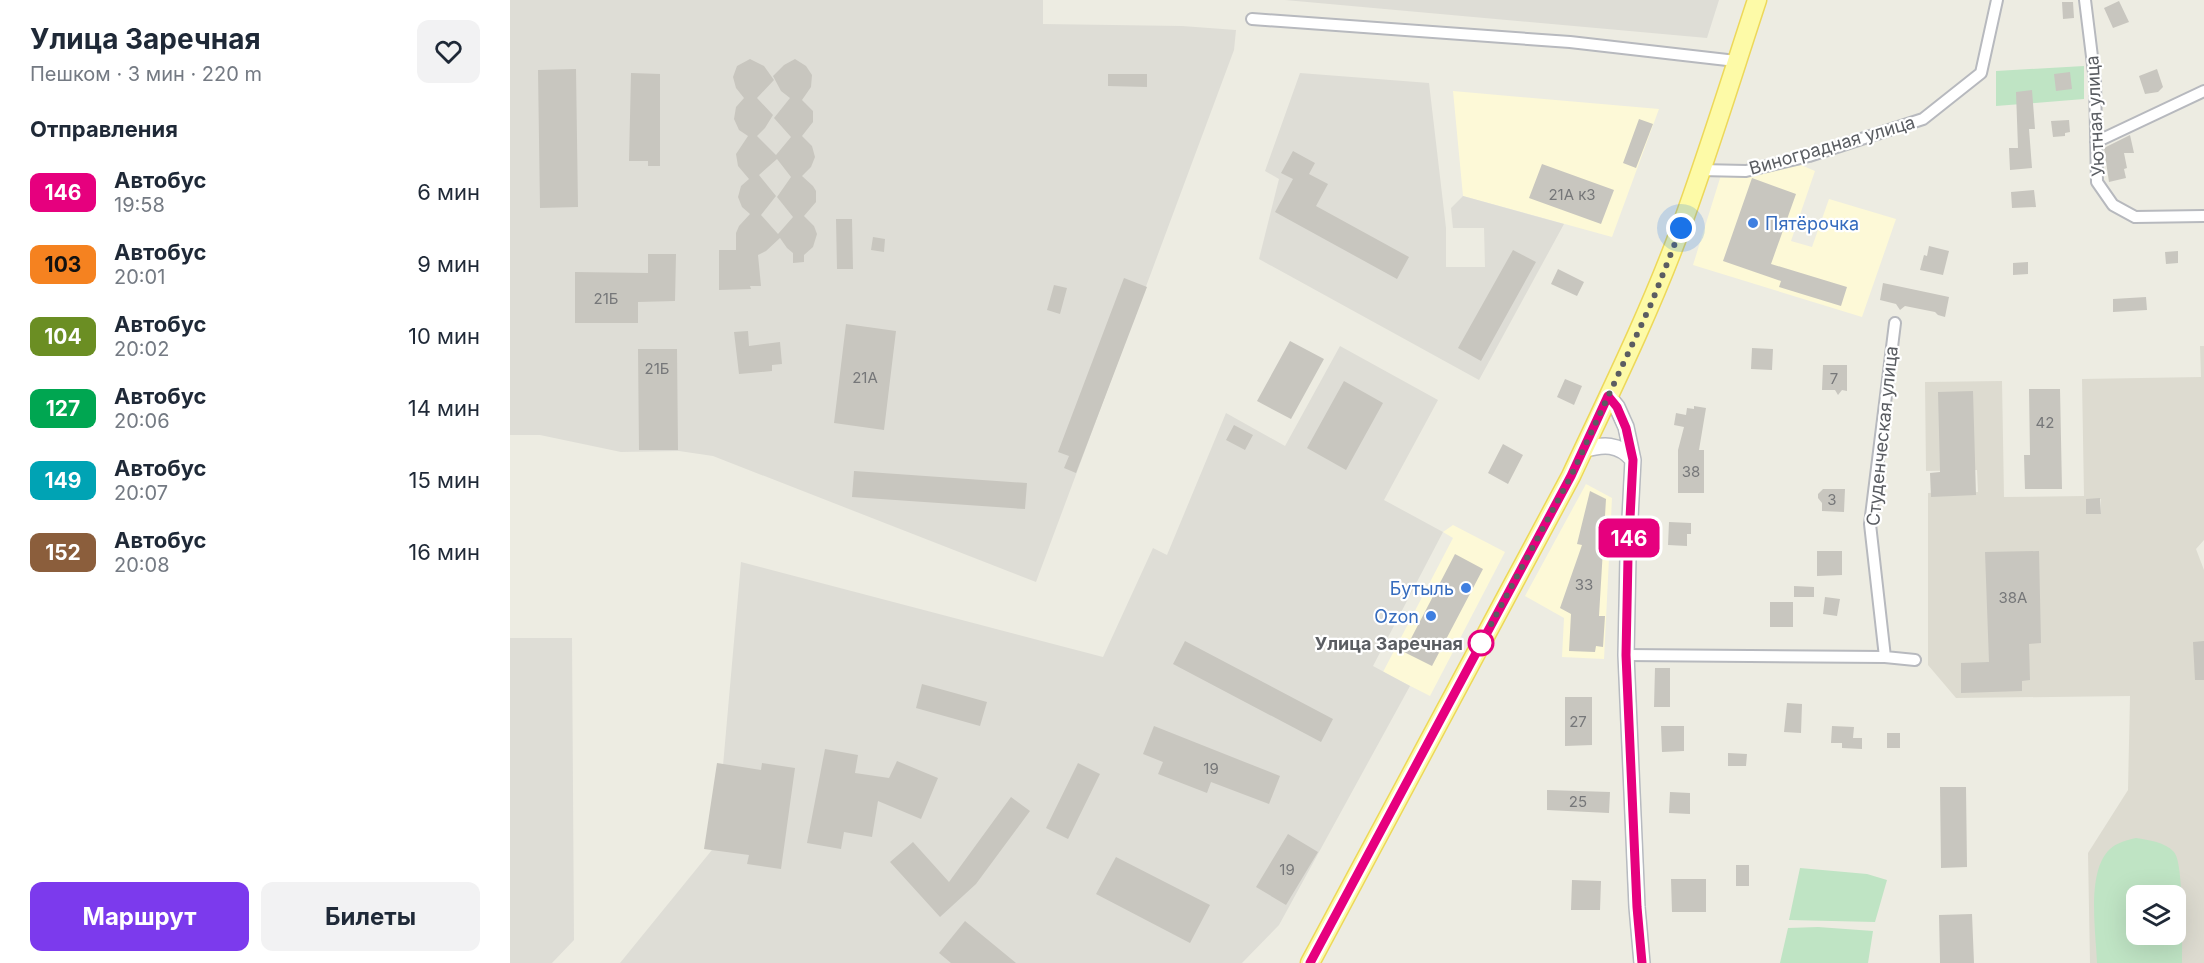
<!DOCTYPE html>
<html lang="ru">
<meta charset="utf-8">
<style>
:root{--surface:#fff;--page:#f2f2f3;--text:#1f2937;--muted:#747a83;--accent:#7c3aed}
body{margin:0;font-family:Inter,sans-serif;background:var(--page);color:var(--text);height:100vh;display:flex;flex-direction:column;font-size:22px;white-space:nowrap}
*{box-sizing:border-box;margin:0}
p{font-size:20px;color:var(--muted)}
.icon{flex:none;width:33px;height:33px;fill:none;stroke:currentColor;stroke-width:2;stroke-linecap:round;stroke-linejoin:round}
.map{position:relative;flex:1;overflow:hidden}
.sheet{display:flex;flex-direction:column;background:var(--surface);width:510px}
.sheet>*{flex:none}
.badge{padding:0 12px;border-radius:9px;font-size:21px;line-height:39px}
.buttons{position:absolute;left:1616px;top:885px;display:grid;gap:12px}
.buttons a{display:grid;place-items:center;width:60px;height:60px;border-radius:12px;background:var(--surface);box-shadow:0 6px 24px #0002;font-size:30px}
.you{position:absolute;width:30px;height:30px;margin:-15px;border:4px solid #fff;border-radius:50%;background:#1a73e8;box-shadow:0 0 0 9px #1a73e833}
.map>.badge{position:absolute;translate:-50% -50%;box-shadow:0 0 0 3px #fff}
h2{padding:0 30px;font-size:22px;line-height:54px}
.round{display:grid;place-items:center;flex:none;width:63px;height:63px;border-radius:12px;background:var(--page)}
.head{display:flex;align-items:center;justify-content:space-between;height:102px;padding:0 30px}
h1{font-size:28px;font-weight:700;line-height:45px}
.primary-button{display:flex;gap:12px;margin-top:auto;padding:12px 30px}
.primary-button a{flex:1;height:69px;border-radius:12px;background:var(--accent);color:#fff;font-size:24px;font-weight:700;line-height:69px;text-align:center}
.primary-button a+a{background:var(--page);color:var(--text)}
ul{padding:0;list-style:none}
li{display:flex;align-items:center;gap:18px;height:72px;padding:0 30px}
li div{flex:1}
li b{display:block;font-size:22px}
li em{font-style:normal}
li .badge{min-width:66px;font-weight:700;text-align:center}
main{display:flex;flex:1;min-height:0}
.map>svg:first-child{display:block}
.commercial{fill:#fdf9d7}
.industrial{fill:#deddd6}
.education{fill:#dddbd0;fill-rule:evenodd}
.green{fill:#bfe4c4;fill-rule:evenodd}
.building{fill:#c8c6bf;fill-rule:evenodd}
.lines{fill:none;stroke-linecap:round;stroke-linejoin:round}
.minor-casing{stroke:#b7b9be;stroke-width:14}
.secondary-casing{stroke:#b7bac0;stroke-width:18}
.primary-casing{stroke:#edd85a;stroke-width:21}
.minor{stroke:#fff;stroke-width:10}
.secondary{stroke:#fff;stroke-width:15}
.primary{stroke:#fdfaa7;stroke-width:18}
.line-casing{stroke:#fff;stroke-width:14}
.line{stroke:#e6007e;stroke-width:9}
.walk{stroke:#5a5d62;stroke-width:6;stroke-dasharray:0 10.8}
.shop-dot{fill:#3f7fe0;stroke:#fff;stroke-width:2}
.stop-dot{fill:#fff;stroke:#e6007e;stroke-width:3}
.labels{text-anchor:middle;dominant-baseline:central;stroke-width:4.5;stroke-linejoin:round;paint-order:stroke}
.number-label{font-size:15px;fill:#767779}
.street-label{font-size:18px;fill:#5a5d62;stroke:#fff}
.shop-label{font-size:18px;fill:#366cbe;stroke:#fff;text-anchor:end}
.stop-label{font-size:18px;font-weight:bold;fill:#5a5d62;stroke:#fff;text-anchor:end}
</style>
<main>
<section class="sheet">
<div class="head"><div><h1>Улица Заречная</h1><p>Пешком · 3 мин · 220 m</p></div><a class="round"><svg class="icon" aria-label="heart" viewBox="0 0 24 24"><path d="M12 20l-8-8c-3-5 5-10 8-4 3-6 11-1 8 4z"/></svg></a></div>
<h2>Отправления</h2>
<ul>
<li><span class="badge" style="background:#e6007e;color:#fff">146</span><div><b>Автобус</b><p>19:58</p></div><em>6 мин</em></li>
<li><span class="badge" style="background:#f58220;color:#111">103</span><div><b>Автобус</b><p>20:01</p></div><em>9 мин</em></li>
<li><span class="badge" style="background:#6b8e23;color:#fff">104</span><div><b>Автобус</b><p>20:02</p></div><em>10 мин</em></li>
<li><span class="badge" style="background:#00a651;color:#fff">127</span><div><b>Автобус</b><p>20:06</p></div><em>14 мин</em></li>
<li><span class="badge" style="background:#00a3b4;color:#fff">149</span><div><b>Автобус</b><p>20:07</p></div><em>15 мин</em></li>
<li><span class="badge" style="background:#8b5e3c;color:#fff">152</span><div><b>Автобус</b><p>20:08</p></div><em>16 мин</em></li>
</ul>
<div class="primary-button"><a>Маршрут</a><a>Билеты</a></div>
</section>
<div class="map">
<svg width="1694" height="963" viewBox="0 0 1694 963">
<rect width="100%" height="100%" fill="#edece2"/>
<path class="commercial" d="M943,91L1149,109L1102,237L953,196Z
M1291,165L1305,171L1281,241L1302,247L1319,199L1386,219L1352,317L1183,265L1211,175Z
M1076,484L1102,498L1094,659L1052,657L1054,618L1015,596Z
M943,525L995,552L920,696L873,672L943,538L933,532Z"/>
<path class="industrial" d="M0,0H533V24L672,26L726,30L724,50L526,582L203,456L169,451L111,452L30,435H0Z
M775,0H1209L1197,38Z
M790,73L919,83L936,228V267H975L974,228H943L941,208L953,196L1054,224L969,380L749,259L769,179L755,171Z
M830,346L928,400L874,500L933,532L863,666L900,686L769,925L732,963H110L206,845L231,562L593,657L643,548L657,555L716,413L775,446Z
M0,638H62L64,940L42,963H0Z"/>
<path class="education" d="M1690,346H1694V540L1686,549L1694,570V963H1580L1578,853L1618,790L1620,696L1446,698L1418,665V493L1468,492L1467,470L1416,471L1415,382L1492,381L1494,497L1574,496L1572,379L1691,377ZM1576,499H1591V514H1577ZM1626,896H1665V934H1626Z"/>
<path class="green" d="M1574,66V99L1486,106V71Z
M1626,838C1639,840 1655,842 1664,852C1674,863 1672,944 1672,963H1587C1586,933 1576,871 1600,849C1606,843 1617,840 1626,838ZM1626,896H1665V934H1626Z
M1290,868L1357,874L1377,880L1365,922L1279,920Z
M1308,927L1363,931L1358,963H1270L1278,928Z"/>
<path class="building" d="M1609,1L1619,22L1603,28L1594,8Z
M1552,2H1563L1564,18L1553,19Z
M240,59L254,66L264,80L247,98L263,115L255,128L247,136L266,155L281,137L264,118L280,98L271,91L263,76L274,65L285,59L296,66L302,75L301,87L292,100L303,111V122L292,136L302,146L305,157L301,167L292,176L303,186L306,191V202L294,216L304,226L307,234L303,247L294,255V262L283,263V253L277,248L270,238L256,251L248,255L251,286H240L241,289L209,290V250H226V233L229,226L240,214L232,207L228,197L231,186L239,179L228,166L226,154L238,136L229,130L224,119L226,107L234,98L226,88L223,77L227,66ZM267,159L281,177L267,197L283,217L268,234L251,215L266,196L249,175Z
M66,69L68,207L30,208L28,70Z
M1647,69L1653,87L1648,92L1635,94L1629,76Z
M1560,72L1562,89L1546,91L1544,74Z
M121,73L150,74V166H138V161H119Z
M598,74H637V87L598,86Z
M1522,90L1525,129H1519L1522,168L1500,170L1499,148H1508L1506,92Z
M1129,119L1143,124L1126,168L1113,163Z
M1559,120L1560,132L1555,133V136L1543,137L1541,121Z
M1620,135L1624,153H1614L1617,168L1614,169L1616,178L1599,182L1594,148Z
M783,151L805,163L799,174L818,184L806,206L899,257L887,279L765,212L783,179L771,173Z
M1032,164L1104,190L1091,224L1019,198Z
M1242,178L1286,194L1261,264L1337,287L1331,306L1269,287L1271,281L1213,261Z
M1524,190L1526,207L1502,208L1501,192Z
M326,219H342L343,269H327Z
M363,237L375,239L374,252L361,250Z
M1419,246L1439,251L1433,275L1410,270L1414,255L1417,256Z
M1003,250L1026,262L971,361L948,348Z
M1668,251V263L1656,264L1655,252Z
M138,254H166L165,301L128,302V323H65V272L138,273Z
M1518,262V274L1503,275V263Z
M1048,269L1074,282L1067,296L1041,284Z
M614,278L637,287L566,473L554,468L559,456L548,452Z
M1373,283L1439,297L1435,317L1428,315L1425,312L1395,306L1390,310L1386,304L1370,300Z
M544,285L557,288L550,314L537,310Z
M1636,297L1637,310L1603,312V299Z
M336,324L386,331L374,430L324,423Z
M238,331L239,346L270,342L272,364L262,365V371L229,374L224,332Z
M780,341L814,359L781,419L747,401Z
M1242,348L1263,349L1262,370L1241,369Z
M128,349H167L168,450H129Z
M1313,365H1337V391L1332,390L1328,395L1325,390H1312Z
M1055,379L1072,386L1064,405L1047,397Z
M834,381L873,403L836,470L797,448Z
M1519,389H1550L1552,489H1515L1514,455H1520Z
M1463,391L1466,495L1421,497L1420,473L1430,472L1428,392Z
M1184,406L1196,408L1189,450H1194V493H1168V450L1174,427L1164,425L1166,413L1176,415L1177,408L1184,409Z
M724,425L743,435L735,450L716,440Z
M993,444L1013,455L998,484L978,473Z
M344,471L517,483L515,509L342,497Z
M1313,489H1335L1334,512L1312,511V503L1308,498V494Z
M1080,491L1096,499L1089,616H1095L1093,647L1086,646L1085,652L1059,651L1061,614L1050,608L1072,545L1067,544Z
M1590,498L1591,514H1576V499Z
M1159,522L1181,523V534H1177V546L1158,545Z
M1307,551H1332V575L1307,576Z
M1529,551L1531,643L1519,644L1520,680L1512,681V691L1451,693V663L1479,662L1475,552Z
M945,554L973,569L922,666L894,652Z
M1284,586L1304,587V597H1284Z
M1315,597L1330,599L1327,616L1313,614Z
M1260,602H1283V627H1260Z
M675,641L823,719L811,742L663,664Z
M1694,641V680H1685L1683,642Z
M1145,668H1160V707H1144Z
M412,684L477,702L470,726L406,708Z
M1055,697H1082V745L1055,746Z
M1277,703L1292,704L1291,733L1274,732Z
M644,726L770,776L759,804L701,782L697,793L648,774L653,762L633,754Z
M1151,726H1174V751L1152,752Z
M1322,726L1344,727L1343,738H1352V749L1332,748V743H1321Z
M1377,733H1390V748H1377Z
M315,749L348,755L345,773L379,778L387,761L428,778L411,819L368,801L362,837L334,832L331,849L297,843Z
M1218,753L1237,754L1236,766H1218Z
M207,763L251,770L252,763L285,768L271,869L237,864L239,855L194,849Z
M568,763L590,774L558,839L536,828Z
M1430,787H1456L1457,867L1431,868Z
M1037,790L1100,792L1099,813L1037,810Z
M1160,792L1180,793V814L1159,813Z
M501,797L520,811L466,884L430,917L380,862L403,842L439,882Z
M778,834L808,852L776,905L746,887Z
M606,857L700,905L680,943L586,894Z
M1226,865H1239V886H1226Z
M1161,879H1196V912H1162Z
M1062,880L1091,881L1090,910H1061Z
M1462,914L1464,963H1430L1429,915Z
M455,921L506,963H441L429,953Z"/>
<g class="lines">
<defs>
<path id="minor" d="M1575,0L1585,81L1587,182L1603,205L1625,217L1694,216
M742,19L1060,42L1226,61
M1586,142L1694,91
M1190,170L1236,171L1299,156L1413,119L1471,73L1487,0
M1116,655L1375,657L1405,660
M1375,657L1360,524L1385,323"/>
<path id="secondary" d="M1098,396L1107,407L1116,427L1123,460L1118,557L1116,655L1127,907L1132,963
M1073,450C1093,444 1109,443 1123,460"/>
<path id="primary" d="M800,963L1061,476C1099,395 1139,314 1170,230C1198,154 1222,76 1247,0"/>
</defs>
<use href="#minor" class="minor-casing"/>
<use href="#secondary" class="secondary-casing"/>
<use href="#primary" class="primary-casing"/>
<use href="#minor" class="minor"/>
<use href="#secondary" class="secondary"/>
<use href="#primary" class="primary"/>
</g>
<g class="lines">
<defs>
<path id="line" d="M800,963L1061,476L1098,396L1107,407L1116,428L1123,460L1118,557L1116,655L1127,907L1132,963"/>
</defs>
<use href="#line" class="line-casing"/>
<use href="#line" class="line"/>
<path class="walk" d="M971,643L1061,476L1142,302L1171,228"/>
</g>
<g class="shop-dot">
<circle cx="1243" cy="223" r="6"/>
<circle cx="956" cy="588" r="6"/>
<circle cx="921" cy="616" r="6"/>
</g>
<circle class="stop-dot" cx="971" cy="643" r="12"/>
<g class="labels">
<g class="number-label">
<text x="1062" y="194">21А к3</text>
<text x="96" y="298">21Б</text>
<text x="147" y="368">21Б</text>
<text x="355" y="377">21А</text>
<text x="1324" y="378">7</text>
<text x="1535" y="422">42</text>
<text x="1181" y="471">38</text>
<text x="1322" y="499">3</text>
<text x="1074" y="584">33</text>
<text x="1503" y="597">38А</text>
<text x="1068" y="721">27</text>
<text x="701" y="768">19</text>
<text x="1068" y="801">25</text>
<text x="777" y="869">19</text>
</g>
<g class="street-label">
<text transform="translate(1585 116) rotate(-93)">Уютная улица</text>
<text transform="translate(1322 145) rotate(-16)">Виноградная улица</text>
<text transform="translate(1372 436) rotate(-84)">Студенческая улица</text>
</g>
<g class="shop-label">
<text x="1255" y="223" text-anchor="start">Пятёрочка</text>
<text x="944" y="588">Бутыль</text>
<text x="909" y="616">Ozon</text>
</g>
<g class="stop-label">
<text x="953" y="643">Улица Заречная</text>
</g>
</g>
</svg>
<div class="buttons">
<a><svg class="icon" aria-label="layers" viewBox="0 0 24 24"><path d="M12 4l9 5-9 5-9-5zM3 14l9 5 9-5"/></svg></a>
</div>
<div class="you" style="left:1171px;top:228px"></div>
<b class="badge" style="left:1119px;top:538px;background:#e6007e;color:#fff">146</b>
</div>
</main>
